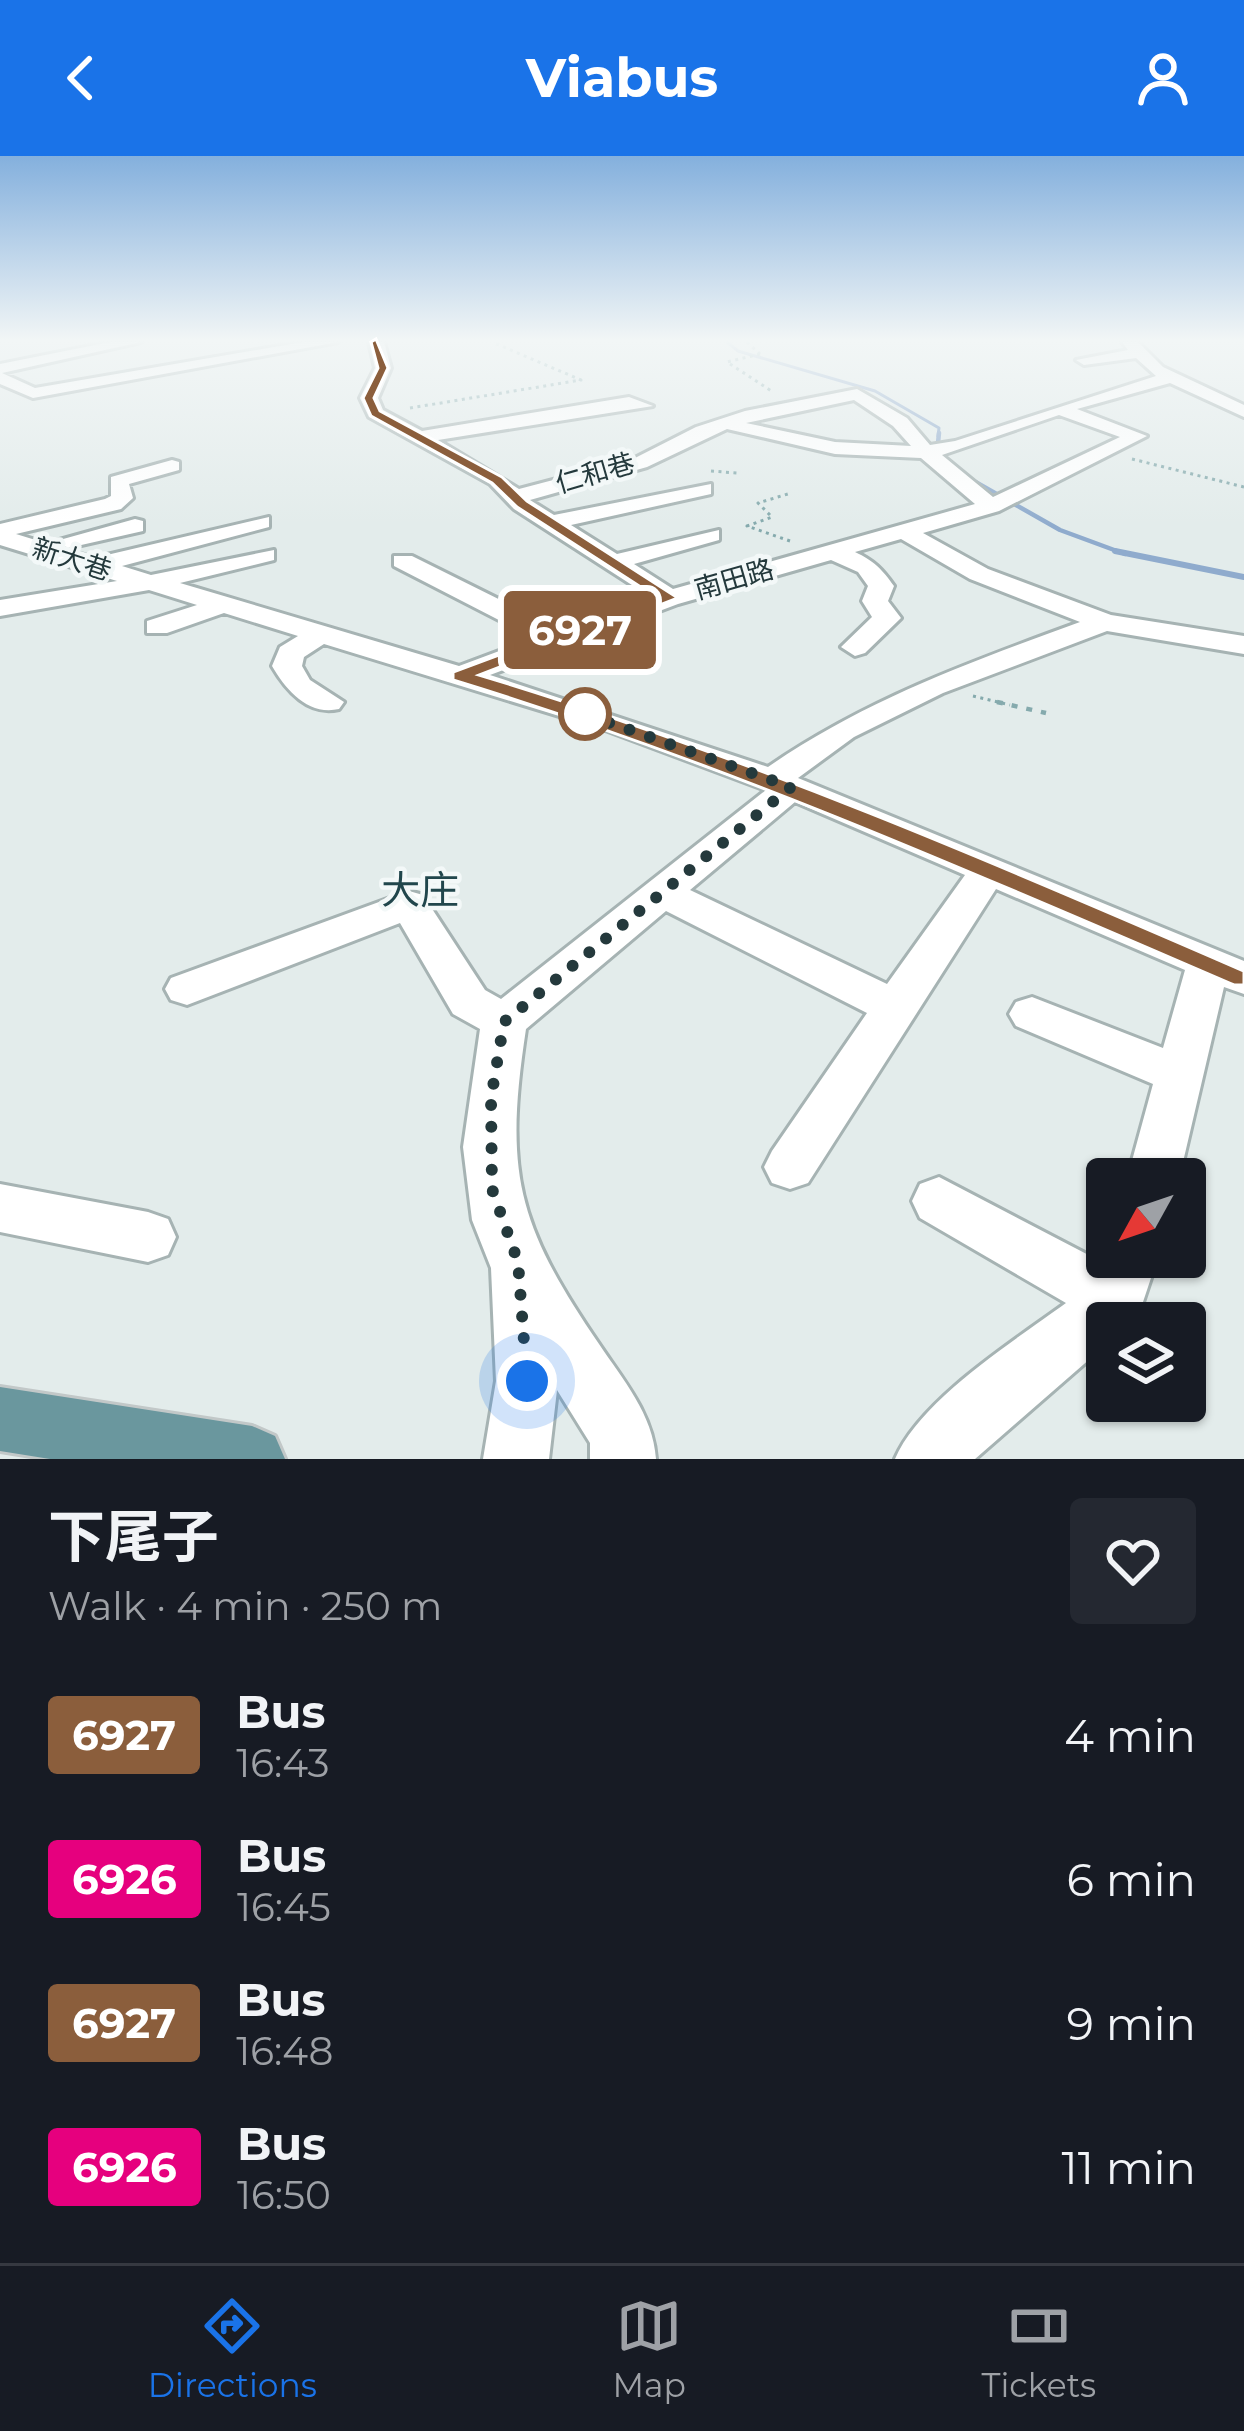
<!DOCTYPE html>
<meta charset="utf-8">
<style>
:root{--surface:#171b24;--page:#242831;--text:#f1f3f6;--muted:#9ea1a6;--line:#363941;--accent:#1a73e8}
body{margin:0;font-family:Montserrat,"Noto Sans TC",sans-serif;background:var(--page);color:var(--text);height:100vh;display:flex;flex-direction:column;font-size:45px;white-space:nowrap}
*{box-sizing:border-box;margin:0}
p{font-size:39px;color:var(--muted)}
.icon{flex:none;width:66px;height:66px;fill:none;stroke:currentColor;stroke-width:2;stroke-linecap:round;stroke-linejoin:round}
.map{position:relative;height:1303px;overflow:hidden}
.drawer{display:flex;flex-direction:column;background:var(--surface);flex:1}
.drawer>*{flex:none}
.badge{padding:0 24px;border-radius:9px;font-size:42px;line-height:78px}
.needle{width:78px;rotate:230deg}
.controls{position:absolute;left:1086px;top:1002px;display:grid;gap:24px}
.controls a{display:grid;place-items:center;width:120px;height:120px;border-radius:12px;background:var(--surface);box-shadow:0 3px 9px #0004;font-size:60px}
.you{position:absolute;width:60px;height:60px;margin:-30px;border:9px solid #fff;border-radius:50%;background:#1a73e8;box-shadow:0 0 0 18px #1a73e833}
.map>.badge{position:absolute;translate:-50% -50%;box-shadow:0 0 0 6px #fff}
.round{display:grid;place-items:center;flex:none;width:126px;height:126px;border-radius:12px;background:var(--page)}
.overview{display:flex;align-items:center;justify-content:space-between;height:204px;padding:0 48px}
h1{font-size:57px;font-weight:700;line-height:90px}
ul{padding:0;list-style:none}
li{display:flex;align-items:center;gap:36px;height:144px;padding:0 48px}
li div{flex:1}
li b{display:block;font-size:45px}
li em{font-style:normal}
li .badge{min-width:132px;font-weight:700;text-align:center}
header{display:flex;justify-content:space-between;align-items:center;height:156px;padding:0 48px;background:var(--accent);color:#fff;font-size:54px;font-weight:700}
.tab-bar{display:flex;justify-content:space-around;align-items:center;height:168px;border-top:3px solid var(--line);background:var(--surface);font-size:33px;color:var(--muted)}
.tab-bar a{display:grid;justify-items:center;gap:6px}
.tab-bar .on{color:var(--accent)}
.map>svg:first-child{display:block}
.lines{fill:none;stroke-linecap:round;stroke-linejoin:round}
.stream-far2{stroke:#8fabcd;stroke-width:3}
.stream-far1{stroke:#8fabcd;stroke-width:4.5}
.stream{stroke:#8fabcd;stroke-width:6}
.minor-casing{stroke:#a6b3b3;stroke-width:6}
.major-casing{stroke:#c2c8c8;stroke-width:6}
.path-far1{stroke:#85aaad;stroke-width:3;stroke-dasharray:3 4.5;stroke-linecap:butt}
.path{stroke:#85aaad;stroke-width:4.5;stroke-dasharray:6 9;stroke-linecap:butt}
.minor{fill:#fff;fill-rule:evenodd}
.major{fill:#6a979e;fill-rule:evenodd}
.line{fill:#8b5e3c;stroke:#fff;stroke-width:3}
.walk{stroke:#24393c;stroke-width:12;stroke-dasharray:0 21.6}
.stop-dot{fill:#fff;stroke:#8b5e3c;stroke-width:6}
.labels{text-anchor:middle;dominant-baseline:central;stroke-width:9;stroke-linejoin:round;paint-order:stroke}
.far-street-label{font-size:27px;fill:#24393c;stroke:#f3f8f8}
.quarter-label{font-size:39px;fill:#21464c;stroke:#f3f8f8}
</style>
<header><svg class="icon" aria-label="back" viewBox="0 0 24 24"><path d="M15 5l-7 7 7 7"/></svg>Viabus<svg class="icon" aria-label="person" viewBox="0 0 24 24"><circle cx="12" cy="8" r="4"/><path d="M4 21q1-7 8-7t8 7"/></svg></header>
<div class="map">
<svg width="1244" height="1303" viewBox="0 0 1244 1303">
<rect width="100%" height="100%" fill="#e3eceb"/>
<g class="lines">
<path class="stream-far2" d="M727,186L738,195L875,235L939,272L938,280"/>
<path class="stream-far1" d="M937,297L939,277
M972,324L1060,374L1125,398"/>
<path class="stream" d="M1115,395L1244,421"/>
<defs>
<path id="minor" d="M110,186H141L2,217L35,232L303,186H338L33,242L0,228V208Z
M369,186H384L391,212L378,242L383,254L422,275L629,241L653,250L438,284L519,333L633,303L696,271L745,255L857,233L907,262L930,289L955,285L1156,220L1136,202L1084,209L1076,204L1128,194L1122,186H1138L1163,211L1244,249V261L1170,227L1077,253L1147,280L999,355L923,377L988,413L1111,459L1244,480V498L1107,475L943,537L854,581L798,622L1244,805V838L1224,831L1179,1023H1127L1153,928L1016,870L1009,858L1016,846L1032,841L1163,892L1185,814L996,733L808,1027L790,1033L772,1027L764,1011L772,995L867,857L666,755L526,873C504,1017 517,1068 599,1188C623,1224 653,1258 656,1303H590V1287L557,1234L549,1303H483L496,1225L491,1112L472,1064L463,991L480,873L453,858L400,767L187,849L171,844L165,833L171,822L409,735L423,739L485,834L501,843L766,634L608,575L324,488L304,501L302,510L310,524L344,546L339,553C308,560 286,534 272,510L280,491L298,480L224,457L167,477H147V465L197,449L149,434L0,460V444L117,425L0,389V368L105,343L111,340V321L172,304L179,306V314L129,328L133,342L121,353L16,378L94,402L269,361V371L122,410L151,419L274,394V404L180,427L459,510L534,482L394,410V400H412L559,473L649,440L514,353L490,328L369,261L360,242L375,212ZM854,244L893,270L911,290L835,286L746,267ZM1059,259L1120,281L993,341L942,299ZM727,273L835,298L921,302L975,348L673,433L634,408L719,384V374L617,398L571,369L711,338V328L554,359L530,344L647,311ZM901,383L970,423L1080,466C970,506 865,544 768,611L490,519L678,448L831,404L858,416L868,430L862,445L872,461L841,491L855,500L865,497L901,462L888,445L894,430C882,413 874,405 855,396ZM795,646L965,719L887,828L690,734Z
M135,363L143,365V375L68,392L56,385Z
M939,1021L1100,1105L1107,1089V1101H1158L1137,1164L1107,1167V1188L975,1303H895C920,1244 1014,1185 1066,1147L920,1062L912,1045L920,1028Z
M0,1028L148,1056L168,1063L176,1081L168,1099L148,1106L0,1076Z"/>
<path id="major" d="M0,1231L252,1270L275,1280L285,1303H50L0,1295Z"/>
</defs>
<use href="#minor" class="minor-casing"/>
<use href="#major" class="major-casing"/>
<path class="path-far1" d="M747,186L760,198
M760,198L727,206L773,236
M410,252L581,224L492,186
M1132,303L1244,331
M711,315L737,317
M790,385L747,370L772,361L758,347L791,337
M973,540L1010,549"/>
<path class="path" d="M997,546L1046,557"/>
<use href="#minor" class="minor"/>
<use href="#major" class="major"/>
</g>
<linearGradient id="sky" x2="0" y2="1"><stop stop-color="#84b0dd"/><stop offset="0.5" stop-color="#f2f6f6"/><stop offset="1" stop-color="#f2f6f6" stop-opacity="0"/></linearGradient>
<rect width="1244" height="369" fill="url(#sky)"/>
<path class="line" d="M376,183L388,212L374,242L380,255L502,321L527,345L678,442L479,519C745,599 998,708 1244,815V829H1234C976,718 722,606 453,524V516L656,441L517,351L492,327L371,260L363,242L378,212L371,186Z"/>
<g class="lines">
<path class="walk" d="M527,1225L518,1106L492,1033L491,942L504,866L791,631L579,556L585,558"/>
</g>
<circle class="stop-dot" cx="585" cy="558" r="24"/>
<g class="labels">
<g class="far-street-label">
<text transform="translate(595 317) rotate(-16)">仁和巷</text>
<text transform="translate(72 403) rotate(18)">新大巷</text>
<text transform="translate(734 423) rotate(-16)">南田路</text>
</g>
<g class="quarter-label">
<text x="420" y="734">大庄</text>
</g>
</g>
</svg>
<div class="controls">
<a><svg class="needle" viewBox="-14 -14 28 28"><path d="M0-13l5 13h-10z" fill="#e53935"/><path d="M0 13l5-13h-10z" fill="#9ea1a6"/></svg></a>
<a><svg class="icon" aria-label="layers" viewBox="0 0 24 24"><path d="M12 4l9 5-9 5-9-5zM3 14l9 5 9-5"/></svg></a>
</div>
<div class="you" style="left:527px;top:1225px"></div>
<b class="badge" style="left:580px;top:474px;background:#8b5e3c;color:#fff">6927</b>
</div>
<section class="drawer">
<div class="overview"><div><h1>下尾子</h1><p>Walk · 4 min · 250 m</p></div><a class="round"><svg class="icon" aria-label="heart" viewBox="0 0 24 24"><path d="M12 20l-8-8c-3-5 5-10 8-4 3-6 11-1 8 4z"/></svg></a></div>
<ul>
<li><span class="badge" style="background:#8b5e3c;color:#fff">6927</span><div><b>Bus</b><p>16:43</p></div><em>4 min</em></li>
<li><span class="badge" style="background:#e6007e;color:#fff">6926</span><div><b>Bus</b><p>16:45</p></div><em>6 min</em></li>
<li><span class="badge" style="background:#8b5e3c;color:#fff">6927</span><div><b>Bus</b><p>16:48</p></div><em>9 min</em></li>
<li><span class="badge" style="background:#e6007e;color:#fff">6926</span><div><b>Bus</b><p>16:50</p></div><em>11 min</em></li>
</ul>
</section>
<nav class="tab-bar">
<a class="on"><svg class="icon" aria-label="directions" viewBox="0 0 24 24"><path d="M12 3l9 9-9 9-9-9zM9 14v-3h6M13 9l2 2-2 2"/></svg>Directions</a>
<a><svg class="icon" aria-label="map" viewBox="0 0 24 24"><path d="M3 6l6-2 6 2 6-2v14l-6 2-6-2-6 2zM9 4v14M15 6v14"/></svg>Map</a>
<a><svg class="icon" aria-label="tickets" viewBox="0 0 24 24"><path d="M3 7h18v10H3zM15 7v10"/></svg>Tickets</a>
</nav>
